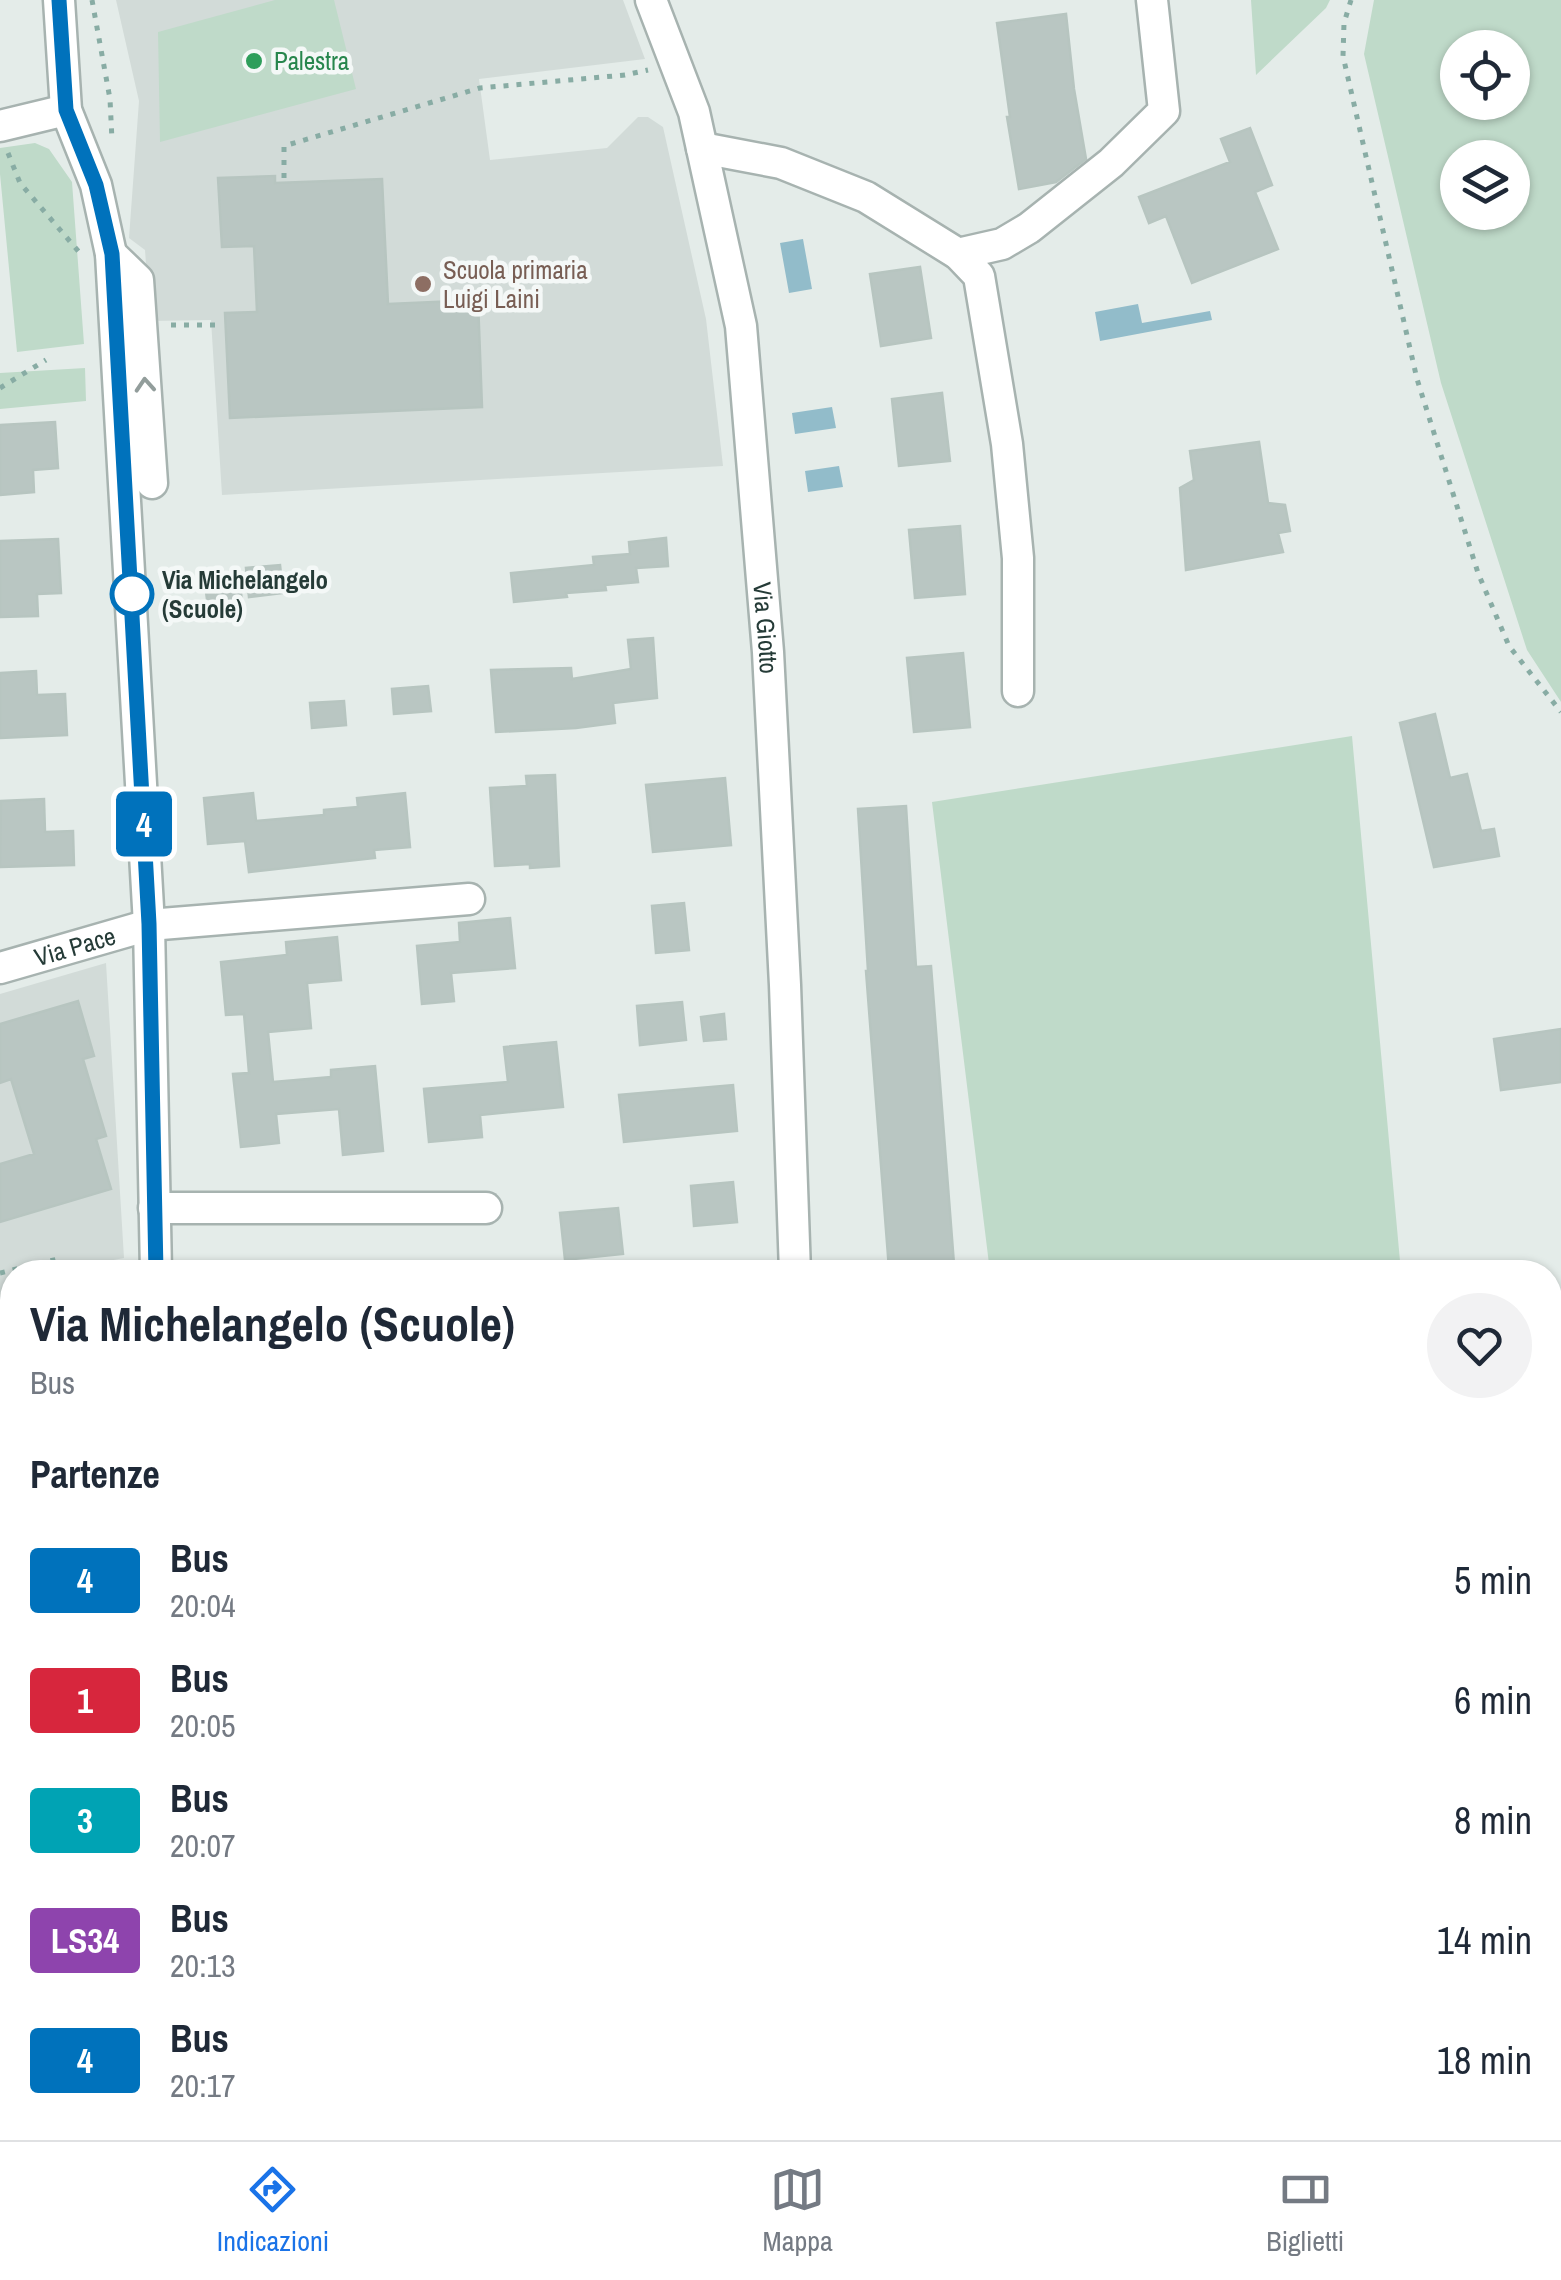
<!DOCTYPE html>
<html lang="it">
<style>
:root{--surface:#fff;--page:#f2f2f3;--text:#1f2937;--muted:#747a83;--line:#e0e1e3;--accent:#1a73e8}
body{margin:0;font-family:"Archivo Narrow",sans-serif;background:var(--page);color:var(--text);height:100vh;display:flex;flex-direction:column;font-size:38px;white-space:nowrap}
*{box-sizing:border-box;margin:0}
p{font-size:32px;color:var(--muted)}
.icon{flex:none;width:55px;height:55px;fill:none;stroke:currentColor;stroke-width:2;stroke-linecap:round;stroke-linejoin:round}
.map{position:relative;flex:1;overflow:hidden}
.sheet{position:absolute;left:0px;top:1260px;width:1562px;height:880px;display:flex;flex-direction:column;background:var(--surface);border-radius:40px 40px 0 0;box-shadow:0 2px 8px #0004}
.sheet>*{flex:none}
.badge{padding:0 20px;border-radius:8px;font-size:35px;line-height:65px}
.buttons{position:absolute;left:1440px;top:30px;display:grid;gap:20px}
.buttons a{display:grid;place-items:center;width:90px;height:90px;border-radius:50%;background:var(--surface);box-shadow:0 2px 8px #0004;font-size:50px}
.map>.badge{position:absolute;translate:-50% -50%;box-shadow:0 0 0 5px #fff}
h2{padding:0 30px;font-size:38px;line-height:90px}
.round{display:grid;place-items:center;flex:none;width:105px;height:105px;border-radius:52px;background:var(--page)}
.summary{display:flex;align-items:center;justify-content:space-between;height:170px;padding:0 30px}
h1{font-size:48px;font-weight:700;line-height:75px}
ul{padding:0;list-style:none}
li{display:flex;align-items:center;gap:30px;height:120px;padding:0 30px}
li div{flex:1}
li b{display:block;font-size:38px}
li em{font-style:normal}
li .badge{min-width:110px;font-weight:700;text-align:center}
.dock{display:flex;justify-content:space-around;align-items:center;height:140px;border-top:2px solid var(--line);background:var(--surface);font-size:28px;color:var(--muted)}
.dock a{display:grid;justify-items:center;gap:5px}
.dock .active{color:var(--accent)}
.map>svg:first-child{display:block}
.built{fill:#d2dbd8}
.green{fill:#bfdac9;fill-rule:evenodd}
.water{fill:#92bcca}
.building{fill:#b9c6c2;stroke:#b7c5c0;stroke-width:2.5}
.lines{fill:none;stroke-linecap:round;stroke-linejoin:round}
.minor-casing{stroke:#a7b3b0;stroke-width:35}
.path{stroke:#88aca4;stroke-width:5;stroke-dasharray:5 8;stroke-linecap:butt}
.minor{stroke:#fff;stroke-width:30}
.oneway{stroke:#929d9b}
.line-casing{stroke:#fff;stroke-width:22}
.line{stroke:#0072bc;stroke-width:15}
.leisure-dot{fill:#2e9e5b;stroke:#f4f8f7;stroke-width:4}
.education-dot{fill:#8d6e63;stroke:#f4f8f7;stroke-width:4}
.stop-dot{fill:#fff;stroke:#0072bc;stroke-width:5}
.labels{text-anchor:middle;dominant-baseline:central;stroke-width:9;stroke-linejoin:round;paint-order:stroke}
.leisure-label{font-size:25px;fill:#27864d;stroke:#f4f8f7;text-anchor:start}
.education-label{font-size:25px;fill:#785e54;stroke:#f4f8f7;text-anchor:start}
.stop-label{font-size:25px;font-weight:bold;fill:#253b37;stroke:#f4f8f7;text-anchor:start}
.street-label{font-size:25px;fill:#253b37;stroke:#f4f8f7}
</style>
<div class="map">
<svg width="1561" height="2140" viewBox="0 0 1561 2140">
<rect width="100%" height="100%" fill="#e4ece9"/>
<path class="built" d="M116,0H623L645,59L479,79L490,160L607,148L638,117H648L663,127L706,319L723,466L222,495L211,320L150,321L145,250L129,238L139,101Z
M106,963L124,1258L51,1272H12V1923L0,1925V994Z"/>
<path class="green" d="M275,0H334L356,89L160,142L158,32Z
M1251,0H1330L1326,8L1256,75Z
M1374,0H1561V702L1527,650L1441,383L1364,54ZM1458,48H1512V102H1458ZM1458,158H1512V212H1458Z
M35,143L49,149L72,182L84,344L17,352L0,174V148Z
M85,368L86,401L0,409V373Z
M1352,736L1401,1272H990L932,802Z
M860,2128H990L991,2140H861Z"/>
<path class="water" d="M803,239L812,289L789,293L780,243Z
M1138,304L1142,323L1210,311L1212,320L1100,341L1095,312Z
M832,407L836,428L795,434L792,413Z
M839,466L843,487L808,492L805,471Z"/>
<path class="building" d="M1066,14L1074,89L1086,159L1056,182L1019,189L1007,117H1010L997,23Z
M1250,128L1272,185L1255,192L1278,249L1192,283L1166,216L1149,223L1139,197L1230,162L1221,139Z
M275,176V183L382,179L388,304L478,300L482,407L230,418L225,313L257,312L254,246L222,247L218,178Z
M920,267L931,338L881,346L870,274Z
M942,393L950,461L899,466L892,399Z
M55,422L58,468L33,470L34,492L0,495V425Z
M1259,442L1268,503L1285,505L1290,531L1278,533L1283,552L1186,570L1180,488L1194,480L1190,451Z
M960,526L965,594L915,598L909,530Z
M666,538L668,566L636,568L638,582L605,585L606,590L566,593L567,597L514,602L511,573L594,565L593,557L630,554L629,542Z
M58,539L61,593L37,594L38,616L0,617V541Z
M280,565L283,593L249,597L246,568Z
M240,580L242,604L208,607L205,584Z
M653,638L657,698L613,703L615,723L576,728L496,732L491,670L571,668L572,679L631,669L628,640Z
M963,653L970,727L914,732L907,658Z
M36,671L37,695L65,694L67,735L0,738V673Z
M428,686L431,711L394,714L392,689Z
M344,701L346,725L312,728L310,703Z
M1435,714L1450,778L1467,774L1481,831L1494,829L1499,856L1434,867L1400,723Z
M555,775L559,866L530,868V864L495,866L490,788L527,786L526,776Z
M725,778L731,845L653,852L646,785Z
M253,793L256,821L324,815V810L358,807L357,798L405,793L410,847L374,850L375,858L249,872L245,841L208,844L204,798Z
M44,799L45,832L73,831L74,865L0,867L1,801Z
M906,806L916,967L931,966L954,1264L889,1269L866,971H868L858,809Z
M684,903L689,950L656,953L652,906Z
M510,918L515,968L451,973L454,1001L422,1004L417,946L460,942L459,923Z
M337,937L341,980L307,983L311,1028L268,1032L273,1082L331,1077V1070L375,1066L383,1151L343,1155L339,1109L276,1114L279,1143L241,1147L233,1074L249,1073L244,1014L226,1015L221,962L287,955L286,942Z
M78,1001L94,1056L83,1059L106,1136L96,1139L111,1189L0,1222V1164L34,1154L11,1079L0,1083V1024Z
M682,1002L686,1040L640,1045L637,1006Z
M724,1014L726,1039L704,1041L701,1017Z
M1561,1029V1082L1501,1090L1494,1039Z
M556,1042L563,1107L480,1115L482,1137L429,1142L424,1089L508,1082L504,1047Z
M733,1085L737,1131L624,1142L619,1095Z
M733,1182L737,1222L694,1226L691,1186Z
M618,1208L623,1254L565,1260L560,1213Z"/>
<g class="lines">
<defs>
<g id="minor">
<path d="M59,0L66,110L96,185L111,254L149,925L156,1272"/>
<path id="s1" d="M651,0L694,112L741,326L768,652L785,985L795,1272"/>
<path d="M0,126L66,110"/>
<path d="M702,148L781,163L866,197L958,254L979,276L1007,444L1018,558V691"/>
<path d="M111,254L138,280L152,483"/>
<path d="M958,254L1002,244L1029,228L1111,163L1164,111L1152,0"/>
<path id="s2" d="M0,968L149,925L469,899"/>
<path d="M154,1208H486"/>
<path d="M1550,1438L1561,1436"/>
<path d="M1550,1778L1561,1777"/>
<path d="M0,1957L12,1955"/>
<path d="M197,2128L198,2140"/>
<path d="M541,2128L542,2140"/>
<path d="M834,2128L835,2140"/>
<path d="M1005,2128L1006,2140"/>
<path d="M1530,2128L1561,2132"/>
<path d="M365,2140L419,2128"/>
<path d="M1458,2140L1461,2128"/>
</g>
</defs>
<use href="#minor" class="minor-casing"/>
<path class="path" d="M92,0L110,99L112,140
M1351,0L1344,23L1343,56L1417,379L1478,573L1509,646L1561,712
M8,153L20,183L79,252
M284,178V146L480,88L625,75L648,70
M171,325H218
M0,388L46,360
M0,1273L58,1259L72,1272
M286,2140L337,2130
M899,2140L904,2128"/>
<use href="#minor" class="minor"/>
</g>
<defs><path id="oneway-chevron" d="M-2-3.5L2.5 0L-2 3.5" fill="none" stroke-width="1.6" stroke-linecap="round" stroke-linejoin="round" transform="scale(2.5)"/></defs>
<use class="oneway" href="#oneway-chevron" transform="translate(145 385) rotate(-94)"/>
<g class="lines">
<defs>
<path id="line" d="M59,0L66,110L96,185L112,254L149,924L156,1272"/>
</defs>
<use href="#line" class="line-casing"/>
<use href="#line" class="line"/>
</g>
<circle class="leisure-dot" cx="254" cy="61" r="10"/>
<circle class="education-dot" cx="423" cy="284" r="10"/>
<circle class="stop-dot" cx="132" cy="594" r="20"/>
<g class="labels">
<g class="leisure-label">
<text x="274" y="61">Palestra</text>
</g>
<g class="education-label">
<text x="443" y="270">Scuola primaria<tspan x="443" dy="29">Luigi Laini</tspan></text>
</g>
<g class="stop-label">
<text x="162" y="580">Via Michelangelo<tspan x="162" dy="29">(Scuole)</tspan></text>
</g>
<g class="street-label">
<text stroke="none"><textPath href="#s1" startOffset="642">Via Giotto</textPath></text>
<text stroke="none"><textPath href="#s2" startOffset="78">Via Pace</textPath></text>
</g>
</g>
</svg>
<div class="buttons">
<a><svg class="icon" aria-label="locate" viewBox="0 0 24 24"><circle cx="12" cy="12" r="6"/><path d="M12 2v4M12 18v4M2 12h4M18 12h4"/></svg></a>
<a><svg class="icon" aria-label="layers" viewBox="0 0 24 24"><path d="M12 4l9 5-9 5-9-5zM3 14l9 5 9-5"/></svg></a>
</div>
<b class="badge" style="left:144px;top:824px;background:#0072bc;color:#fff">4</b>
<section class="sheet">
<div class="summary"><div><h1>Via Michelangelo (Scuole)</h1><p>Bus</p></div><a class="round"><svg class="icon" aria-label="heart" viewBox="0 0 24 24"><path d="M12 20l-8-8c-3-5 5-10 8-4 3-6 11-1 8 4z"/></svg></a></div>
<h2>Partenze</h2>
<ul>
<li><span class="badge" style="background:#0072bc;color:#fff">4</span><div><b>Bus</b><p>20:04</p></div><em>5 min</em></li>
<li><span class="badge" style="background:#d7263d;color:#fff">1</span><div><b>Bus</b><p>20:05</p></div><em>6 min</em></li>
<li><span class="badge" style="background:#00a3b4;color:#fff">3</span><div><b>Bus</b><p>20:07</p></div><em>8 min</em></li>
<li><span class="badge" style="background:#8e44ad;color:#fff">LS34</span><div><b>Bus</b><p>20:13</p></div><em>14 min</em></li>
<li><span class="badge" style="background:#0072bc;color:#fff">4</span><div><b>Bus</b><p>20:17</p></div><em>18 min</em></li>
</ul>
</section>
</div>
<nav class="dock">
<a class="active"><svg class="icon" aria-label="directions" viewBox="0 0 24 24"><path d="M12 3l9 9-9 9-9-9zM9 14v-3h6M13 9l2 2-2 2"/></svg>Indicazioni</a>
<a><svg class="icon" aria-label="map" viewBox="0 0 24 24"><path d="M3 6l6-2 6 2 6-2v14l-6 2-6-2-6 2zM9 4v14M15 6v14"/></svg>Mappa</a>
<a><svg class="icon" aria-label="tickets" viewBox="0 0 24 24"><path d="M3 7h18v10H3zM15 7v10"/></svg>Biglietti</a>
</nav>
